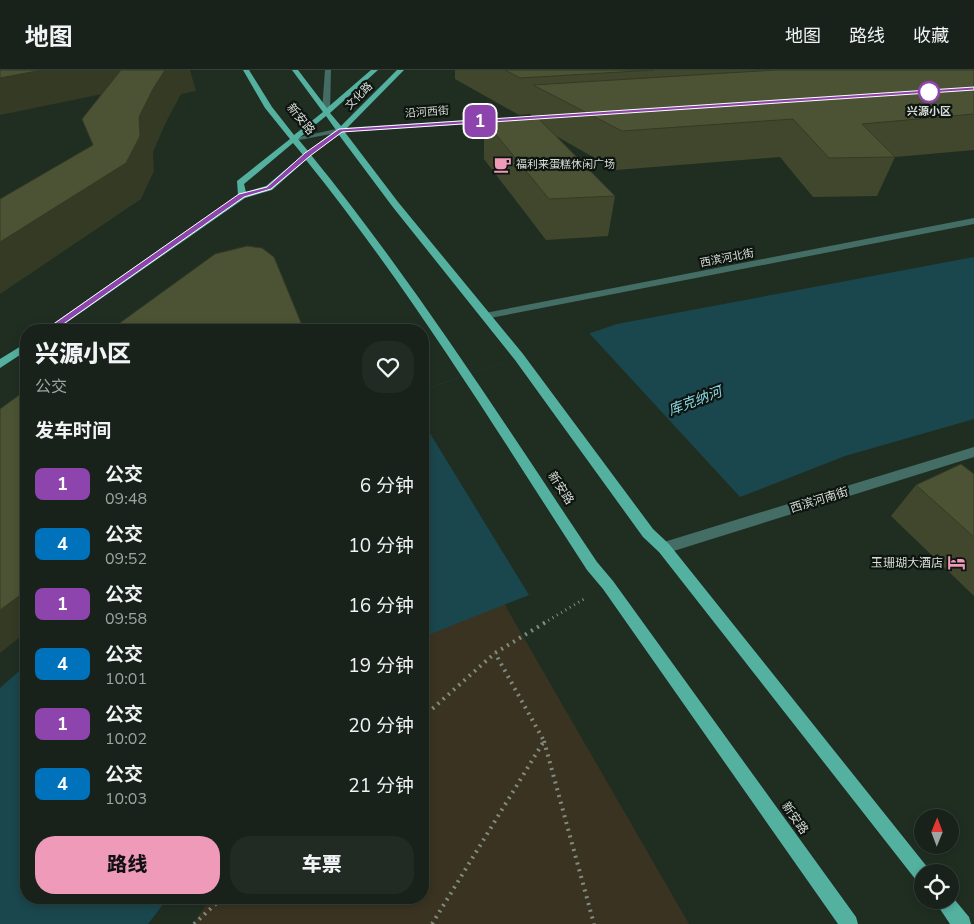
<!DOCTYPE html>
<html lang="zh">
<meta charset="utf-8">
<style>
:root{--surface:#18221a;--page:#212a23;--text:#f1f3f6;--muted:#9fa4a2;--line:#363f39;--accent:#ef9ab9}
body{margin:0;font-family:"Nunito Sans","Noto Sans SC",sans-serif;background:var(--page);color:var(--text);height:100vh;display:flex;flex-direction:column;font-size:19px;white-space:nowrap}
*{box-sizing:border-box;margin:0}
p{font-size:16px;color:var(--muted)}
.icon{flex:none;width:28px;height:28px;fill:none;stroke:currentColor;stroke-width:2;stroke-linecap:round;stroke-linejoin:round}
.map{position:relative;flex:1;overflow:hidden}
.drawer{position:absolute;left:20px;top:254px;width:409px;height:580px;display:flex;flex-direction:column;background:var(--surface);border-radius:20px;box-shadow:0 2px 8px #0003,0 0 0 1px var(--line)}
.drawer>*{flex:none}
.badge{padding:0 10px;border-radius:8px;font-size:18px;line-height:32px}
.needle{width:32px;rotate:1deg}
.controls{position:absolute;left:914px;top:739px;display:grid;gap:10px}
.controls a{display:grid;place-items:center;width:45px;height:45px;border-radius:50%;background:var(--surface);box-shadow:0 2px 8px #0003,0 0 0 1px var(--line);font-size:25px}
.map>.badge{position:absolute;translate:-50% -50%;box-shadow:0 0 0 2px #fff}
h2{padding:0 15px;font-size:19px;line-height:45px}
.round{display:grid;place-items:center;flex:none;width:52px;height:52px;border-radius:20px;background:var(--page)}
.summary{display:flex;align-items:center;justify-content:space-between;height:85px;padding:0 15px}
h1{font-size:24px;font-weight:800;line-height:38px}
.primary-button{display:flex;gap:10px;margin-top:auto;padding:10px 15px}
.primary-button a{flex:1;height:58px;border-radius:20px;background:var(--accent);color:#111;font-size:20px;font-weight:800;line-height:58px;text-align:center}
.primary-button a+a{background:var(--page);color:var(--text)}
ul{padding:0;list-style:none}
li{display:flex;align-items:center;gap:15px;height:60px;padding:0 15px}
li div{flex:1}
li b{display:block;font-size:19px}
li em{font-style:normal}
li .badge{min-width:55px;font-weight:700;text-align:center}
header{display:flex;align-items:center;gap:30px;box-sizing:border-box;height:70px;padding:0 25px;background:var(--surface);border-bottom:1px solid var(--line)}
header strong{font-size:24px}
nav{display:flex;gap:28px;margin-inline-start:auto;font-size:18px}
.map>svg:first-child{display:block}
.green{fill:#3a3321}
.water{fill:#1a464d}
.pier{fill:#202e22}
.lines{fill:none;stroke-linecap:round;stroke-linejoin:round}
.path-far1{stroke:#808b82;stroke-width:3;stroke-dasharray:1 4;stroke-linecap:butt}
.path{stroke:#808b82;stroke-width:4;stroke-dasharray:2 5;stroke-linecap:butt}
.minor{fill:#446e65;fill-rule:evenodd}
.major{fill:#54b1a0;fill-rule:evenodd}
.wall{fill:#41472d}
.shaded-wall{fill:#353a24}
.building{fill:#4c5334;stroke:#353a24}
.line{fill:#8e44ad;stroke:#fff}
.stop-dot{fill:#fff;stroke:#8e44ad;stroke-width:2.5}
.labels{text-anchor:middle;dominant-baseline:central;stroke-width:4.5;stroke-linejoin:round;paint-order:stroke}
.far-street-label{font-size:11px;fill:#d6ded7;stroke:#0e140f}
.far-stop-label{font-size:11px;font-weight:bold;fill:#d6ded7;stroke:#0e140f}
.far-poi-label{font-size:11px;fill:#d6ded7;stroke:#0e140f;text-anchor:start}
.street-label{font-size:12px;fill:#d6ded7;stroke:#0e140f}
.poi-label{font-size:12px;fill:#d6ded7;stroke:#0e140f;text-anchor:end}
.water-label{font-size:14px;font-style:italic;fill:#89d7e5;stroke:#0e140f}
</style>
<header>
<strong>地图</strong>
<nav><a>地图</a><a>路线</a><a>收藏</a></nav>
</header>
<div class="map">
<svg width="974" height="854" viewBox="0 0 974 854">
<rect width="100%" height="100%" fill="#202e22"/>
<path class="green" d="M502,530L689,854H193L211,828H422L423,544Z"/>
<path class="water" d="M974,187V349L845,386L648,463L529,525L423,567L422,320L617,254Z
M26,595V828H168L148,854H0V618Z"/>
<path class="pier" d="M589,263L741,428L707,444L649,465L577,503L529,525L423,352V320Z"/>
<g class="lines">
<path class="path-far1" d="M544,553L584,529"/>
<path class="path" d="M422,648L495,583L546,552
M544,671L594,854
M194,854L222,828
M432,854L544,671L495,583"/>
<path class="minor" d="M325,0H331L330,41L326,43L322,41Z
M500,48H503V52L341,62L294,71L290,69L341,58Z
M974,148V154L485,249L480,246L485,243Z
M974,377V387L664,484L659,482L657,478L659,474L664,472Z"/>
<path class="major" d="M243,0H249L272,37L294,65L323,42L292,0H298L327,38L371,0H378L330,43L341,56L397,0H404L344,61L398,132L523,284L653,459L669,474L928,798L930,802H922V813L916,810L659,482L643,467L515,290L392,136L339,65L311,85C416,214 505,355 597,492L613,511L856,847L858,854H838L603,519L587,500C497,361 410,219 306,90L272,120L245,128L56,260H44L238,125L237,111L290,69L265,38ZM326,46L336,60L308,81L298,69ZM293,73L303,85L266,116L246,122L244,114Z
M26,273V281L0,298V289Z
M950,824L969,847L971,854H950L934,830H950Z"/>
</g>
<path class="wall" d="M455,0H974V80L895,87L877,126L813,127L780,87L616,100L556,66L615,126L608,166L546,170L484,89V50L531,46V44L519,45L455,9Z
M974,404V526L891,446L916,415Z"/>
<path class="shaded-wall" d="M42,0H141L146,15L0,45V8Z
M165,0H190L196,21L181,24L166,52L153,82L154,101L141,129L0,224V172L139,47L153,19Z
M26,521V562L0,583V540Z"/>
<path class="building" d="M0,0H42L0,8Z
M121,0H165L153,19L139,47L140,66L126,93L0,172V129L93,75L82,49Z
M505,0H654L520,8Z
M776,0H974V44L862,54L895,87L829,88L793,49L622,61L533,15Z
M536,46L615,126L549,129L484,50Z
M247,176L262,178L274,187L304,260H110L215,184Z
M26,320V521L0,540V339Z
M961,394L974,404V467L916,415Z"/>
<path class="line" d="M974,17V20L342,62L310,86L271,119L244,127L52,262L45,260L239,124L267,117L305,83L339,59Z"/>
<defs>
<symbol id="cafe-bare" viewBox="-9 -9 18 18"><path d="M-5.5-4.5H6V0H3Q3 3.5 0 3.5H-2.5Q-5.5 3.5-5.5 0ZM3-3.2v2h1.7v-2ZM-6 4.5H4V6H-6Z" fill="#ef9ab9" stroke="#0e140f" stroke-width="2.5" paint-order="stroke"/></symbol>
<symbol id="hotel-bare" viewBox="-9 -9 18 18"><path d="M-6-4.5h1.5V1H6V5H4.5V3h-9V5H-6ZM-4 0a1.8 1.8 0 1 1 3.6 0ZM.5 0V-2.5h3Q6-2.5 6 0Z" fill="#ef9ab9" stroke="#0e140f" stroke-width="2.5" paint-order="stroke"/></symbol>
</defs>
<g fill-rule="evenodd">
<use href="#cafe-bare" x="490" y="82" width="25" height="25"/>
<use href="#hotel-bare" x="944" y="480" width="25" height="25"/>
</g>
<circle class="stop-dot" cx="929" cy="22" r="10"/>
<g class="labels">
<g class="far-street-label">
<text transform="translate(359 26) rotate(-45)">文化路</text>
<text transform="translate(427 42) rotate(-4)">沿河西街</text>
<text transform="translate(727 188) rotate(-11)">西滨河北街</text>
</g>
<g class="far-stop-label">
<text x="929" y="41">兴源小区</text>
</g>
<g class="far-poi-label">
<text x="516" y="94">福利来蛋糕休闲广场</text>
</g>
<g class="street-label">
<text transform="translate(301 49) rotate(51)">新安路</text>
<text transform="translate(561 418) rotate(57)">新安路</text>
<text transform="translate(819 430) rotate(-17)">西滨河南街</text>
<text transform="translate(795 748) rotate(55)">新安路</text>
</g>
<g class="poi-label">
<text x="943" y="493">玉珊瑚大酒店</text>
</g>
<g class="water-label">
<text transform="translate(695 331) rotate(-21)">库克纳河</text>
</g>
</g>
</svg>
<div class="controls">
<a><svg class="needle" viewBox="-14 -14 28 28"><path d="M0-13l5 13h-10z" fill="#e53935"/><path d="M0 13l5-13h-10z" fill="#9fa4a2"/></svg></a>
<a><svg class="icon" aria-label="locate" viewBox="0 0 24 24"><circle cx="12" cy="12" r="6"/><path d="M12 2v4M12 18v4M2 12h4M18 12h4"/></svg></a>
</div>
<b class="badge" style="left:480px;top:51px;background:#8e44ad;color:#fff">1</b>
<section class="drawer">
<div class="summary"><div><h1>兴源小区</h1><p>公交</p></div><a class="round"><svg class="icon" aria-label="heart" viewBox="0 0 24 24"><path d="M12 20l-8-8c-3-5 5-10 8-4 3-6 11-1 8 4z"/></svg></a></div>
<h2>发车时间</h2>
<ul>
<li><span class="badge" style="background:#8e44ad;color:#fff">1</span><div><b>公交</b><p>09:48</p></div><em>6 分钟</em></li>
<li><span class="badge" style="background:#0072bc;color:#fff">4</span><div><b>公交</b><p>09:52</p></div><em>10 分钟</em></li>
<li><span class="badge" style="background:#8e44ad;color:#fff">1</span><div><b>公交</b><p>09:58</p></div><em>16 分钟</em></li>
<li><span class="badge" style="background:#0072bc;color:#fff">4</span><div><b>公交</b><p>10:01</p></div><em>19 分钟</em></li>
<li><span class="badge" style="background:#8e44ad;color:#fff">1</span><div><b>公交</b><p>10:02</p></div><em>20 分钟</em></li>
<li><span class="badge" style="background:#0072bc;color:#fff">4</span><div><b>公交</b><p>10:03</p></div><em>21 分钟</em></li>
</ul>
<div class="primary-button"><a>路线</a><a>车票</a></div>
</section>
</div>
